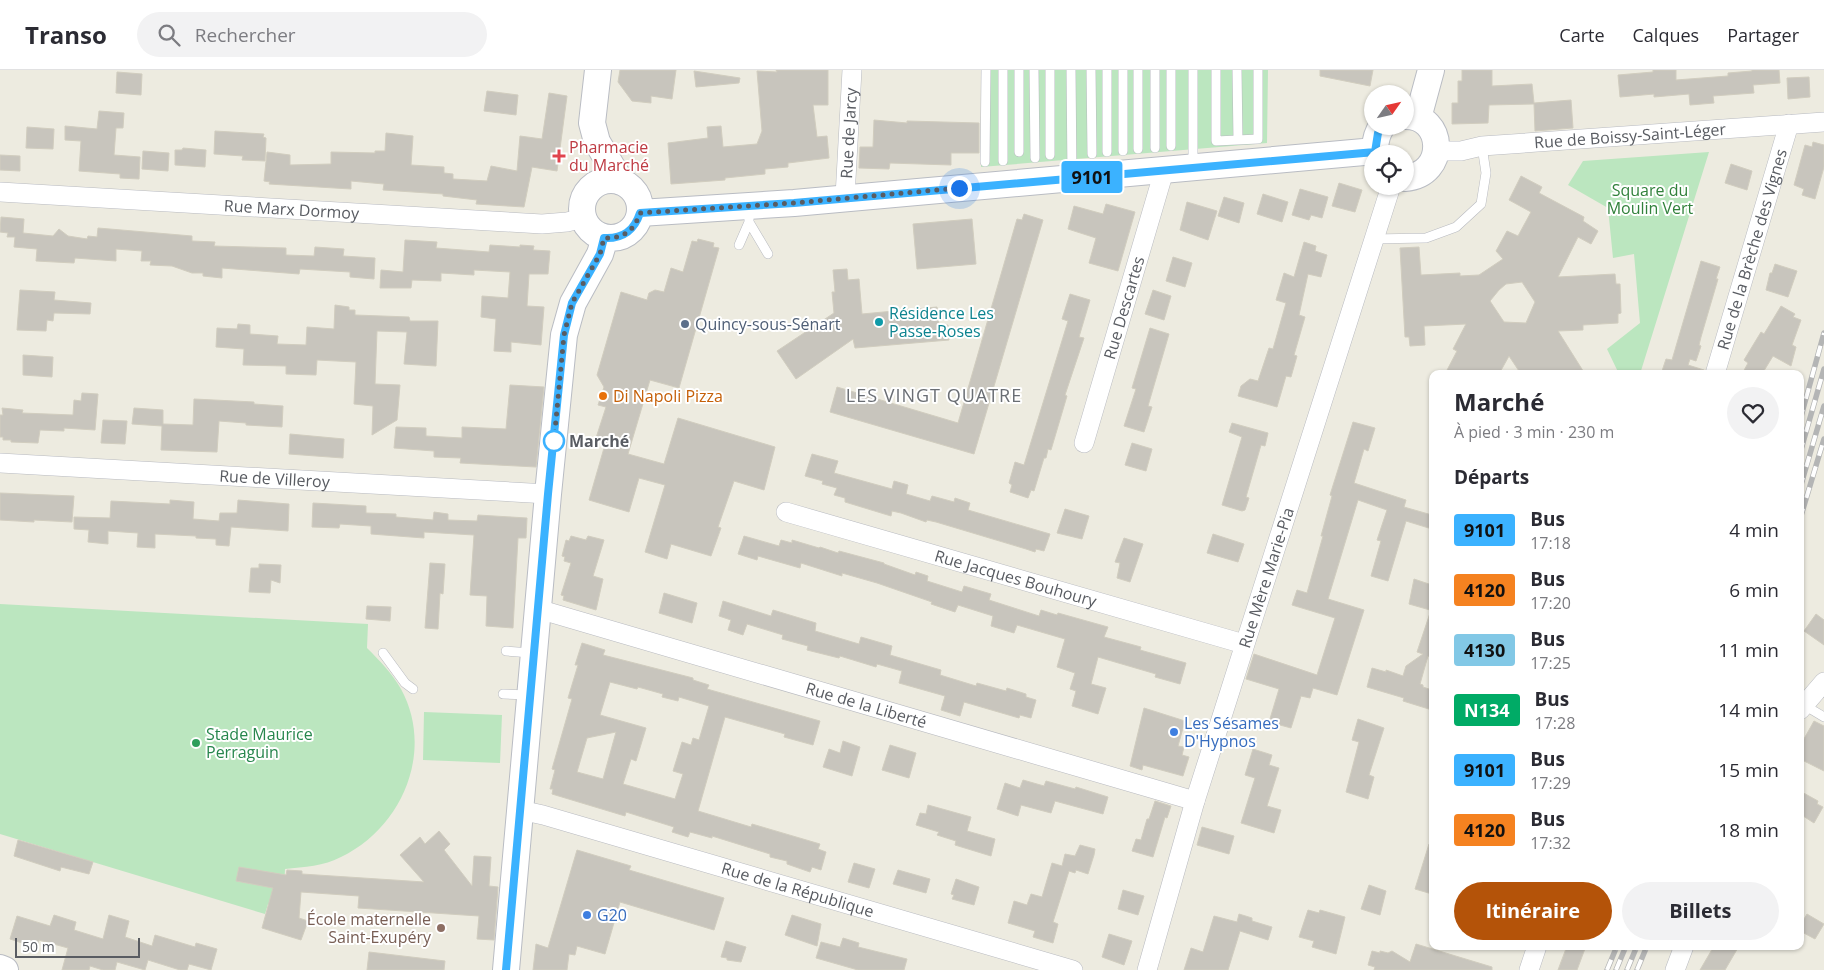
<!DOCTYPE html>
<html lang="fr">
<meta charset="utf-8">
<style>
:root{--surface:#fff;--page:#f2f2f3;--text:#2b2b33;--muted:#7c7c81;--line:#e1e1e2;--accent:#b45309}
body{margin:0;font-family:"Open Sans",sans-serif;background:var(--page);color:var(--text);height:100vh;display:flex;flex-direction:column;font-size:19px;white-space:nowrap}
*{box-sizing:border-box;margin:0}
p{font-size:16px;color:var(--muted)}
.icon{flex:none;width:28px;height:28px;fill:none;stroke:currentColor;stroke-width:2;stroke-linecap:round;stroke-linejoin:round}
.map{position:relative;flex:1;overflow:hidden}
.details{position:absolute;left:1429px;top:300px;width:375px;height:580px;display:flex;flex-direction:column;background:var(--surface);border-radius:10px;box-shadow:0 1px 4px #0004}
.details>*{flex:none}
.badge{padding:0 10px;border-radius:4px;font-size:18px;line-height:32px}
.needle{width:32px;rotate:56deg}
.buttons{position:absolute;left:1364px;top:15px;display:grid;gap:10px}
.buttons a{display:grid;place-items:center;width:50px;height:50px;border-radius:50%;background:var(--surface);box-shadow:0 1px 4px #0004;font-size:25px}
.scale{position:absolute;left:15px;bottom:12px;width:125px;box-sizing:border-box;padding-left:5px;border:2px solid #595c62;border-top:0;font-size:14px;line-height:18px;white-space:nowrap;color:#595c62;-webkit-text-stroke:4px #fff;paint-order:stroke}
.you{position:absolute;width:25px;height:25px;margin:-12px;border:4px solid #fff;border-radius:50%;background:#1a73e8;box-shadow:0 0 0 8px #1a73e833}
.map>.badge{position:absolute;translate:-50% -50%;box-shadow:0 0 0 2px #fff}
h2{padding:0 25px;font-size:19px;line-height:45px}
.round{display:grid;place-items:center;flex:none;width:52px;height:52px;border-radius:26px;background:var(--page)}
.headline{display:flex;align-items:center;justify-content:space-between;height:85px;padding:0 25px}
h1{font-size:24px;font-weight:700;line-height:38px}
.button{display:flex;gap:10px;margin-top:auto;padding:10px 25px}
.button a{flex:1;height:58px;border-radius:30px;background:var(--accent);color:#fff;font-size:20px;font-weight:700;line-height:58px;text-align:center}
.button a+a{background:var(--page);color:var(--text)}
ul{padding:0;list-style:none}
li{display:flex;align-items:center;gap:15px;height:60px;padding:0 25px}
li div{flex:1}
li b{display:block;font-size:19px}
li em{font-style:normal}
li .badge{min-width:55px;font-weight:700;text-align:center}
header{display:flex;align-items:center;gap:30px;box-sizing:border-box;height:70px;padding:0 25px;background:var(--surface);border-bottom:1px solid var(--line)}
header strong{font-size:24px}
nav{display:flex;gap:28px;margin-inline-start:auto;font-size:18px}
.search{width:350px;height:45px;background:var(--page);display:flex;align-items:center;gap:12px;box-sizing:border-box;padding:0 18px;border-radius:28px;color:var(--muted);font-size:19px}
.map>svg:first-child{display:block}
.green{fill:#bbe6bf}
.building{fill:#c8c5bd;stroke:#d1cdbf;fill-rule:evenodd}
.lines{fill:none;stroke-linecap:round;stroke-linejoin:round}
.lane-casing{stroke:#b8bac0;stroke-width:10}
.street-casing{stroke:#b8bac0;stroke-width:20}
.secondary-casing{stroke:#b9bcc3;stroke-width:28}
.lane{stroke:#fff;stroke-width:9}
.street{stroke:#fff;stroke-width:19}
.secondary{stroke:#fff;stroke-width:26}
.rail-casing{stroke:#b4b5b5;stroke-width:5.5}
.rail{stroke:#fff;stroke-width:4;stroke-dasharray:11;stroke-linecap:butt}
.line-casing{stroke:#fff;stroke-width:11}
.line{stroke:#3bb2ff;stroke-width:8}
.walk{stroke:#595c62;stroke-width:5;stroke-dasharray:0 9}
.health-dot{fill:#e0444e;stroke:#fff;stroke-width:2}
.culture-dot{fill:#0f9aa8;stroke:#fff;stroke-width:2}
.service-dot{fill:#5c6f8a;stroke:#fff;stroke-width:2}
.food-dot{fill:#e8710a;stroke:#fff;stroke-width:2}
.stop-dot{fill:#fff;stroke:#3bb2ff;stroke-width:2.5}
.shop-dot{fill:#3f7fe0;stroke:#fff;stroke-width:2}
.leisure-dot{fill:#2e9e5b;stroke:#fff;stroke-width:2}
.education-dot{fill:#8d6e63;stroke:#fff;stroke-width:2}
.labels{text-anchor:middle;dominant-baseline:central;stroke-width:4;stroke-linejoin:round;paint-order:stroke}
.street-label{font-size:16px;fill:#595c62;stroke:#fff}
.health-label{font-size:16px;fill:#be3a42;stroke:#fff;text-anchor:start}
.park-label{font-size:16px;fill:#31813b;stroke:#fff}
.culture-label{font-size:16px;fill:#0d838f;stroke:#fff;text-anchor:start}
.service-label{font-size:16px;fill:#4e5e75;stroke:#fff;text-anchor:start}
.food-label{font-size:16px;fill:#c56008;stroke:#fff;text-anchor:start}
.stop-label{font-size:16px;font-weight:bold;fill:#595c62;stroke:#fff;text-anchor:start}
.shop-label{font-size:16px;fill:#366cbe;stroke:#fff;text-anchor:start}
.leisure-label{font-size:16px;fill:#27864d;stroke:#fff;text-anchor:start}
.education-label{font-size:16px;fill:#785e54;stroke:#fff;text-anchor:end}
.neighbourhood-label{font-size:18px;letter-spacing:1px;fill:#6a6e74;stroke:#fff}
</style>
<header>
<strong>Transo</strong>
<div class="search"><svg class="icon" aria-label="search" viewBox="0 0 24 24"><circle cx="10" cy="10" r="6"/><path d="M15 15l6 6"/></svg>Rechercher</div>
<nav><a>Carte</a><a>Calques</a><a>Partager</a></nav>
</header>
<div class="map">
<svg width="1824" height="900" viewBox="0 0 1824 900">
<rect width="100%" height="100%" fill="#edebe0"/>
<path class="green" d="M981,0H1268L1267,73L981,97Z
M1709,82L1640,304H1619L1607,279L1640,253L1634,184L1613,188L1608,138L1568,115L1583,91Z
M0,534L368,554L367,578C380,591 392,603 401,619C435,681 402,758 341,787C324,796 304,797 285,799L283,838L268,834L265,844L0,764Z
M424,642L502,645L500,693L423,690Z"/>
<path class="building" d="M620,0H676L672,29L651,26V33L632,31L618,12Z
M776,0H828V35H813L817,67L827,66L829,88L788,93V97L765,99V104L725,108V110L671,114L668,73L708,68L707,57L721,56L723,77L757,74L762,61L757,1L777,2Z
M1320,0H1373L1370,16L1320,6Z
M1462,0H1492V16L1532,14L1534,33L1571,30L1573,58L1535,61L1534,34L1489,35L1488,53L1452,54V33H1458V11H1462Z
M1653,0H1676V10L1728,6V3L1752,1V0H1779L1780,13L1753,15L1754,23L1713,26L1714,33L1690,35L1689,24L1654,27V24L1620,27L1618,5L1653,2Z
M694,1L740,8L739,13L696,17Z
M117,2L142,4L141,25L116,23Z
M1809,7L1810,27L1788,29L1787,8Z
M487,21L518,25L516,45L484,41Z
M549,23L567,26L557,101L532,97L524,137L476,134L477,130L443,126V124L383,120L384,114L351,111V119L269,114L270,112L264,111L267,82L290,85V95L331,94V82L375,83V81H385L386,63L413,66L411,95L444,97V103L453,104V109L487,111L491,96L517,101L520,66L542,69Z
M99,41L124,43L123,58H116L114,85L140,87L139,109L120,108V104L79,101L81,71L65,70V56L97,59Z
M874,50L907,53V51L979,53V83H951V95L890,93L889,99L859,98L860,77H873Z
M27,57L54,59L53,79L26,78Z
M215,61L264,64L263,67L266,68L265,91L242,90L243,86L214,84Z
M1813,72L1824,75V97L1815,129L1802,125L1804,119L1794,115L1805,75L1812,77Z
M183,78L206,80L205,97L175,95V80H182Z
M143,81L169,83L168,101L142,99Z
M0,85L20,86V101L0,100Z
M1731,94L1752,101L1747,120L1725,113Z
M1521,106L1542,117L1539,123L1584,147L1583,151L1598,161L1591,174L1578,167L1558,207L1615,204L1616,214H1620L1621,243L1618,244V253L1583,255V260L1558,261L1585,304H1521L1509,286L1499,304H1445L1457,281L1453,279L1466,254L1424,256L1425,275L1410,276L1409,267H1405L1400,178L1419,177L1421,205L1460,203V206L1479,205L1503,189L1496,181L1507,161L1518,166L1531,142L1509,130ZM1522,212L1535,232L1526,253L1504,252L1490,231L1499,220L1506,214Z
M1339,113L1362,120L1355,142L1332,136Z
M1300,119L1328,127L1322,148L1311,145L1309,150L1292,145Z
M1263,124L1288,132L1282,152L1257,144Z
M1224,127L1244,133L1239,153L1218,146Z
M1187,132L1217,141L1208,170L1180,160Z
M1106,134L1135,142L1118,201L1089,193L1096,168L1068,159L1074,136L1103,144Z
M1024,144L1043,150L974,384L830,342L837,317L958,353L1017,149L1022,150Z
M1,147L24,149L23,163L53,166L59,159L68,166L87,169L88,166L97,167L98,158L192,166V171L215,172L214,176L286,178V185L314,186L315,177L344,179L343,186L375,188L374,209L350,207V202L300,199L299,204L222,198V208L203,206V203H192L172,196L150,195L151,191H141L142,181L116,179V191L75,188L74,193L36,191L37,179L14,177L15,167H7L8,163L0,162Z
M972,149L976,194L917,199L913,154Z
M698,169L714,173L713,177L719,178L679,318L650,310L628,384L664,394L678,348L775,377L764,420L734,411L718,457L721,458L711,486L671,474L667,489L645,482L665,415L639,408L629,442L589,430L606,371L596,368L606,337L598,335L604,317L597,305L621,222L647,230L649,223L655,220L664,222L671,198L683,202L692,171L697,172Z
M405,170L437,172L436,178L489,182L490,175L520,177V175L534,176L533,180L550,181L548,204H529L527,236L544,237L541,275L511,272V282L494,281L496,249L481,247L482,226L508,228L510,202L474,200V205L441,203V211L412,210L411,218H380L381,200L403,202Z
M1304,172L1316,176L1315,181L1327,185L1321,207L1308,204L1299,245L1305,247L1294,285L1297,286L1291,307L1286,306L1277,337L1238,326L1241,316L1250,309L1258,311L1269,278L1273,279L1286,233L1276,230L1284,203L1294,207Z
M1173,187L1192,193L1185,217L1166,211Z
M1701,191L1720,197L1716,209H1718L1701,267L1699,275L1701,276L1696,291L1690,289L1688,295L1704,300V304H1661L1666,289L1672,290Z
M1775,194L1797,201L1788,227L1766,220L1770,203H1772Z
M847,199L848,210L859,209L862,244L937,237L939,256L948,255L949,270L855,278L853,269L796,309L777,281L834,243L832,222H835L833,200Z
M20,220L55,222L54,230L91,233L90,244L54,243L53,251L47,250L46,261L17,260Z
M1153,220L1171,226L1164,250L1145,244Z
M1070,224L1090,230L1079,267L1084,268L1065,325L1067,326L1051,380L1048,379L1046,388H1044L1034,421L1031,420L1028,428L1010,422L1012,415L1009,413L1015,392L1024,395L1068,251L1062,249Z
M335,235L349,237V240H355V245L409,247L410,251H438L436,296L404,294L407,262L377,261L375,314L400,315L397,350L372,365L373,336L354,334L356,292L317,290L316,305L286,304V296L243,295L244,279L216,277L217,258L237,259L238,254L250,255V264L278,266L277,274L306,275L307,257L334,259Z
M1781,236L1795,244L1793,247L1801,250L1792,275L1796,277L1791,296L1773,286L1762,304H1742L1748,293L1744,290L1761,262L1764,264Z
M1150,258L1169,264L1148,336L1152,337L1144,362L1124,356L1136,319L1132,318Z
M23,285L53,287L52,307L23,305Z
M510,315L544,317L536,397L460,393L461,388L434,387V381L394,378L396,357L426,358V366L462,368V357L506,359Z
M82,323L98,324L95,360L64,358V361L40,360L38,373L11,372V370H3V367H0V345H3L2,338L23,340L22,343L73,345L74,330L81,331Z
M194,329L254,332V334L283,336L282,357L246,355V353L219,351L217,382L161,380L162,356L132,354L134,338L163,340V354L193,355Z
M103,350L127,351L125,374L101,373Z
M1353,352L1375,358L1368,381L1364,379L1354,413L1406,430L1404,437L1432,445V459L1406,451L1388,511L1371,506L1381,471L1377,470L1387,440L1358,430L1328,529L1364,540L1337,625L1313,618L1310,628L1301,626L1291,658L1269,652L1279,619L1246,609L1254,584L1317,605L1335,548L1292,535L1297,520L1307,523L1323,466H1321L1332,426L1330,425Z
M1232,353L1268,363L1265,376L1261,375L1246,427L1249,428L1245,440L1242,441L1222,435L1242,367L1229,362Z
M290,364L344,369L343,388L289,384Z
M1132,373L1152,379L1146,401L1125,395Z
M812,384L838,391L834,403L892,419L894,411L908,415L906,424L930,431L932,426L954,432L955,428L970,433L968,440L1050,464L1044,481L1036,479L1035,482L1026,479L936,452L927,450L926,452L901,443L892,441L891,446L845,432V428L834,425L837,418L822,414L823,411L805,406Z
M0,423L74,426L72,452L34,450V452L0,450Z
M170,430L194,432L193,449L219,451L220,443H237L238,430L289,434L288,461L231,457L229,476L216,475V469L196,468V466L155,464V478L137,477L138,463L108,461V474L88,472L89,460L74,459V447L110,448L111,431L170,434Z
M313,433L366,436V443L396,444V447L433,450L434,442L448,444V450L477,451L478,445L527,448L526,468H518L513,558L486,556L487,526L470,525L474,465L424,462V468L371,464V456L340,454L339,458L312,457Z
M1065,439L1089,446L1082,469L1057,463Z
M1213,464L1244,474L1238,492L1207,483Z
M571,466L586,470L588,466L604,470L593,506L603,509L596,540L563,530L564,526L561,525L571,493L564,491L565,487L562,486L566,470L569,471Z
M744,466L779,476L781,470L792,473V470L819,478L820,477L838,483L839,481L884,493V494L915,505L916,502L928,506L927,511L962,522L964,516L991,524L989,530L1039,546L1041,540L1057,545L1058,543L1108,557L1104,567L1141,577L1140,580L1186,593L1180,614L1155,607L1156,604L1098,587L1091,614L1106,618L1098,644L1072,636L1076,621L1070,619L1075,603L1057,597L1065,569L1017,555L1014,563L991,556L993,546L958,535L955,542L931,534L932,532L877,513L842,503V506L801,493L800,498L758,486L757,490L738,484Z
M1124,468L1143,474L1130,512L1117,508L1120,493L1115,492Z
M430,493L445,494L443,524L440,523L438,559L425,558Z
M259,494L281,495L280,513L271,510L270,523L249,522L251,498H259Z
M1414,509L1432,515V532L1430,540L1409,534Z
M664,523L697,533L692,553L659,543Z
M723,531L771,546L773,540L816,553L815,561L859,574L861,567L892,576L890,585L941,600L940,605L976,616L977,613L1006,621L1007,618L1026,624V627L1036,630L1031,648L1020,645L1019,648L964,632L960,646L941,640L945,626L899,613L902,601L877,594L876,597L840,586L839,588L807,580L808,576L782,569L783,565L747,554L743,565L728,560L731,550L719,546Z
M367,536L391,537L390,551L366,549Z
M1430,543H1432V587L1428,586L1420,614L1423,615V617L1432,620V640L1403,631L1404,628L1367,617L1372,598L1386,602V600L1403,606L1406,596L1423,584L1417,582Z
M1816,544L1824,550V575L1804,561Z
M582,573L605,580L603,585L693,608V610L709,615L707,619L820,651L813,675L784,667L785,664L725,647L698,741L751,757L752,754L820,774L818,779L826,782L821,800L812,797L810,802L787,794V791L770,787V784L712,766V768L690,762L688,767L672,762L674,757L626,742L625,746L552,724L553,719H550L555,700L552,699L572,629L568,628L578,595H575ZM610,612L637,619L638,617L663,624L662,627L678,631L679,627L709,636L699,670L693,668L691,675L682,672L673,701L683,704L675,729L623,714L631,689L636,691L646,658L600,645ZM616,662L603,709L577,702L587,668Z
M1144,638L1185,651L1178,676L1184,677L1182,685L1189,687L1183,706L1143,695L1142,700L1130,696Z
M1358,649L1384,658L1369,705L1374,707L1368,729L1346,722L1359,672L1352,670Z
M1814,651L1824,656V701L1800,689V676Z
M843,671L860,677L852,706L823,697L829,679L840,683Z
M890,675L916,683L909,708L882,700Z
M1253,679L1272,685L1269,695L1279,698L1267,736L1281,740L1274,763L1241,753L1255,708L1245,705Z
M1023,710L1044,716L1046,711L1075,719L1076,717L1108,727L1103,744L1055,731L1051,743L1021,735L1018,746L997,739L1005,713L1020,718Z
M1800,721L1818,731L1817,734L1823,737L1814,753L1800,744Z
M1155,731L1171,736L1167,748L1165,747L1153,787L1132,781L1136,769L1141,770L1147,749H1149Z
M928,735L971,747L967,761L995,769L991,786L955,775L956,771L937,765L939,762L916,755L920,743L926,744Z
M1202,757L1234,766L1229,784L1197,775Z
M439,761L450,774L444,780L472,816L474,786L491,787L489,816L498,817L494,870L477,869L479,846L358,838L359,826L301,822L299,848L308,851L301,870L262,858L273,818L236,811L239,797L286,805L287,800L302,801V804L424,812L400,785L420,767L425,774Z
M18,770L93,792L89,804L61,797L60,801L14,786Z
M1429,774H1432V824L1415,819Z
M1080,775L1095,779L1094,785L1088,804L1076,800L1075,803L1069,801L1053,852L1058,854L1053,873L1033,867L1035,861L1008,853L1014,831L1027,835L1031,824L1042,827L1052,793L1062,796L1065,784L1075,786Z
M577,780L631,796L629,800L724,828L714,860L620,832L605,884L577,876L575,885L569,884L567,900H533L536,874L548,878Z
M854,793L875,799L869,818L848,812Z
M898,800L930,809L926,823L893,814Z
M956,809L979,817L974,835L952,829L954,825L951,824Z
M1369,815L1386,821L1380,845L1361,839Z
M1123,820L1144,826L1138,845L1118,839Z
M1308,840L1319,843L1320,840L1345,847L1336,884L1312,877L1314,871L1299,867Z
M1239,844L1252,848V851L1272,857L1268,870L1240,861L1228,900H1184L1191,878L1203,882L1214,846L1237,852Z
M1807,844L1824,854L1815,869L1800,861V856Z
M54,845L76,852L74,860L103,869L109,845L129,851L125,867L152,876L155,865L195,877L196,873L217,879L211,900L189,894L187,900H180L148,890L145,900L117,892L115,900H103L90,896L89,900H62L68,878L39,870L37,878L10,869L17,846L50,856Z
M792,845L821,854L817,876L785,865Z
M1109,864L1132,871L1124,895L1102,887Z
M843,868L859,873L858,877L907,889L904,900H858L816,888L821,872L840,877Z
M726,871L746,877L741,892L727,890V888L721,887Z
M1416,874L1492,897V900H1374L1375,897L1368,895L1372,881L1380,883V881L1388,883L1392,881L1410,892Z
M1567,876H1586L1577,900H1558Z
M1714,876H1739L1725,900H1700Z
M369,882L445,891L444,900H367Z"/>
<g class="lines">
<defs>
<path id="lane" d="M1003,0V91
M1019,0V82
M1034,0L1035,88
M1071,0L1072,105
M1091,0L1092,84
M1107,0V82
M1216,0V71L1258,69V0
M1237,0L1238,70
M1171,76V0
M1155,78V0
M1138,79V0
M1123,81V0
M1050,85V0
M985,92L986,0
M1193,95V0
M749,152L768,184
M1373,169L1426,168L1456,157L1481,134L1486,103L1482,76
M739,175L749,152V137
M506,581L531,583
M383,583L405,613L413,619
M503,624L529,625
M1804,635L1824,647"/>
<g id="street">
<path id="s1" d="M1437,81H1461L1482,76L1824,52"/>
<path id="s2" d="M0,122L542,154L567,152L584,148"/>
<path id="s3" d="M845,127L852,0"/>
<path id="s4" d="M1715,304L1789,54"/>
<path id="s5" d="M1084,373L1164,101"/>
<path id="s6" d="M0,393L548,424"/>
<path id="s7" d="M786,442L1244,574"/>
<path id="s8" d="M538,539L1195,731"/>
<path d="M1800,640L1824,612"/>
<path id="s9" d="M520,740L543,745L1073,900"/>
<path id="s10" d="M1147,900L1195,731L1391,116"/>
<path d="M1529,900L1537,876"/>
<path d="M1675,900L1684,876"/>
</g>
<path id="secondary" d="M598,0L592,53L597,72L621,112
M1405,46C1445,45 1448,105 1405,108
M1418,48L1431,0
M1376,84C1374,73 1376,65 1382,56
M582 139a29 29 0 1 1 58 0a29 29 0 1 1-58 0Z
M640,143L794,133L1375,81
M0,898L5,900
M506,900L548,424L564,265L573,233L600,184L605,168"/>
</defs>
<use href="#lane" class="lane-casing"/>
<use href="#street" class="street-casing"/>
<use href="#secondary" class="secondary-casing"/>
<use href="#lane" class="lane"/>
<use href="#street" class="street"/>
<use href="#secondary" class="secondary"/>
<defs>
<path id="rail" d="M1800,350L1824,263
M1800,383L1824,299
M1800,418L1824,336
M1800,449L1824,369
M1607,900L1617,876
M1616,900L1626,876
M1627,900L1637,876
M1637,900L1647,876"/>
</defs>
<use href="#rail" class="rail-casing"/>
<use href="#rail" class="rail"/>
</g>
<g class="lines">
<defs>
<path id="line" d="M506,900L548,424L564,265L572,233L600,184L604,168C623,169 634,161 640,143L794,133L1375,82L1378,63L1382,56"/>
</defs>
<use href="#line" class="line-casing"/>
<use href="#line" class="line"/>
<path class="walk" d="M554,371L564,265L572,233L600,184L604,168C623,169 634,161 640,143L794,133L959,118"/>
</g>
<path class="health-dot" d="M556.5 78.5h5v5h5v5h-5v5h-5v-5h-5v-5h5z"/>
<circle class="culture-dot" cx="879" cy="252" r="5"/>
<circle class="service-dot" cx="685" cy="254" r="5"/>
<circle class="food-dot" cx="603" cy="326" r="5"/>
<circle class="stop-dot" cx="554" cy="371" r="10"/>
<g class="shop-dot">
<circle cx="1174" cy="662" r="5"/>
<circle cx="587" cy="845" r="5"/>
</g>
<circle class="leisure-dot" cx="196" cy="673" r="5"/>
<circle class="education-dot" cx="441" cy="858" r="5"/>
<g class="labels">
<g class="street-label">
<text stroke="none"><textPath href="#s3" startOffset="64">Rue de Jarcy</textPath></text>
<text stroke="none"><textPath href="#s1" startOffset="194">Rue de Boissy-Saint-Léger</textPath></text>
<text stroke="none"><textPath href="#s2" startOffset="292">Rue Marx Dormoy</textPath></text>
<text stroke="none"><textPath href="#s4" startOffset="130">Rue de la Brèche des Vignes</textPath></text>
<text stroke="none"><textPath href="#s5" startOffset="141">Rue Descartes</textPath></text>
<text stroke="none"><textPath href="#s6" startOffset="275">Rue de Villeroy</textPath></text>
<text stroke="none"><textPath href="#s10" startOffset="410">Rue Mère Marie-Pia</textPath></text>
<text stroke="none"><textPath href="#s7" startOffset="239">Rue Jacques Bouhoury</textPath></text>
<text stroke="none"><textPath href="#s8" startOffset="342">Rue de la Liberté</textPath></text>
<text stroke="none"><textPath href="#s9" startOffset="289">Rue de la République</textPath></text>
</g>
<g class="health-label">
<text x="569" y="77">Pharmacie<tspan x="569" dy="18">du Marché</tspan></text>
</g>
<g class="park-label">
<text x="1650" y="120">Square du<tspan x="1650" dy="18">Moulin Vert</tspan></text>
</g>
<g class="culture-label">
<text x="889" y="243">Résidence Les<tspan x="889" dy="18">Passe-Roses</tspan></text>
</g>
<g class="service-label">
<text x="695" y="254">Quincy-sous-Sénart</text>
</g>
<g class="food-label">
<text x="613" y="326">Di Napoli Pizza</text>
</g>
<g class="stop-label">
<text x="569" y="371">Marché</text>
</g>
<g class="shop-label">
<text x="1184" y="653">Les Sésames<tspan x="1184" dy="18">D'Hypnos</tspan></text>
<text x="597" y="845">G20</text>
</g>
<g class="leisure-label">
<text x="206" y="664">Stade Maurice<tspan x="206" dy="18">Perraguin</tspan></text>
</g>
<g class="education-label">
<text x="431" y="849">École maternelle<tspan x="431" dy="18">Saint-Exupéry</tspan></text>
</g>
<g class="neighbourhood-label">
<text x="934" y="325">LES VINGT QUATRE</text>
</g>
</g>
</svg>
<div class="buttons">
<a><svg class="needle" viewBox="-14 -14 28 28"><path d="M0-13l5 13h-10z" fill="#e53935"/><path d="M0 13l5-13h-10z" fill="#7c7c81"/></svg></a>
<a><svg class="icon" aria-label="locate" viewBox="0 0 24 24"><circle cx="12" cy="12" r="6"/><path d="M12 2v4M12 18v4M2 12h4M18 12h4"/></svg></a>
</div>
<div class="scale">50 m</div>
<div class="you" style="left:959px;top:118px"></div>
<b class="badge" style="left:1092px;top:107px;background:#3bb2ff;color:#111">9101</b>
<section class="details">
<div class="headline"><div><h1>Marché</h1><p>À pied · 3 min · 230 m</p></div><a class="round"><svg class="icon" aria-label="heart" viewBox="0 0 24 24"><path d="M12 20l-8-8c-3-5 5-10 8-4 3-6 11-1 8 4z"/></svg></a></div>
<h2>Départs</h2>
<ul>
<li><span class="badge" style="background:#3bb2ff;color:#111">9101</span><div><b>Bus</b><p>17:18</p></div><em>4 min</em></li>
<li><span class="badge" style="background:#f58220;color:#111">4120</span><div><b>Bus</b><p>17:20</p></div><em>6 min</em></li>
<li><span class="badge" style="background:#82c8e6;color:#111">4130</span><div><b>Bus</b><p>17:25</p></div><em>11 min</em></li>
<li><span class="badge" style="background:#00ab66;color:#fff">N134</span><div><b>Bus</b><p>17:28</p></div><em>14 min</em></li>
<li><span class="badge" style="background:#3bb2ff;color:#111">9101</span><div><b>Bus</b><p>17:29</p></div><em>15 min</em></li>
<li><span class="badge" style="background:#f58220;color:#111">4120</span><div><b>Bus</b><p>17:32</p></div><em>18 min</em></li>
</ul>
<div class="button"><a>Itinéraire</a><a>Billets</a></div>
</section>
</div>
